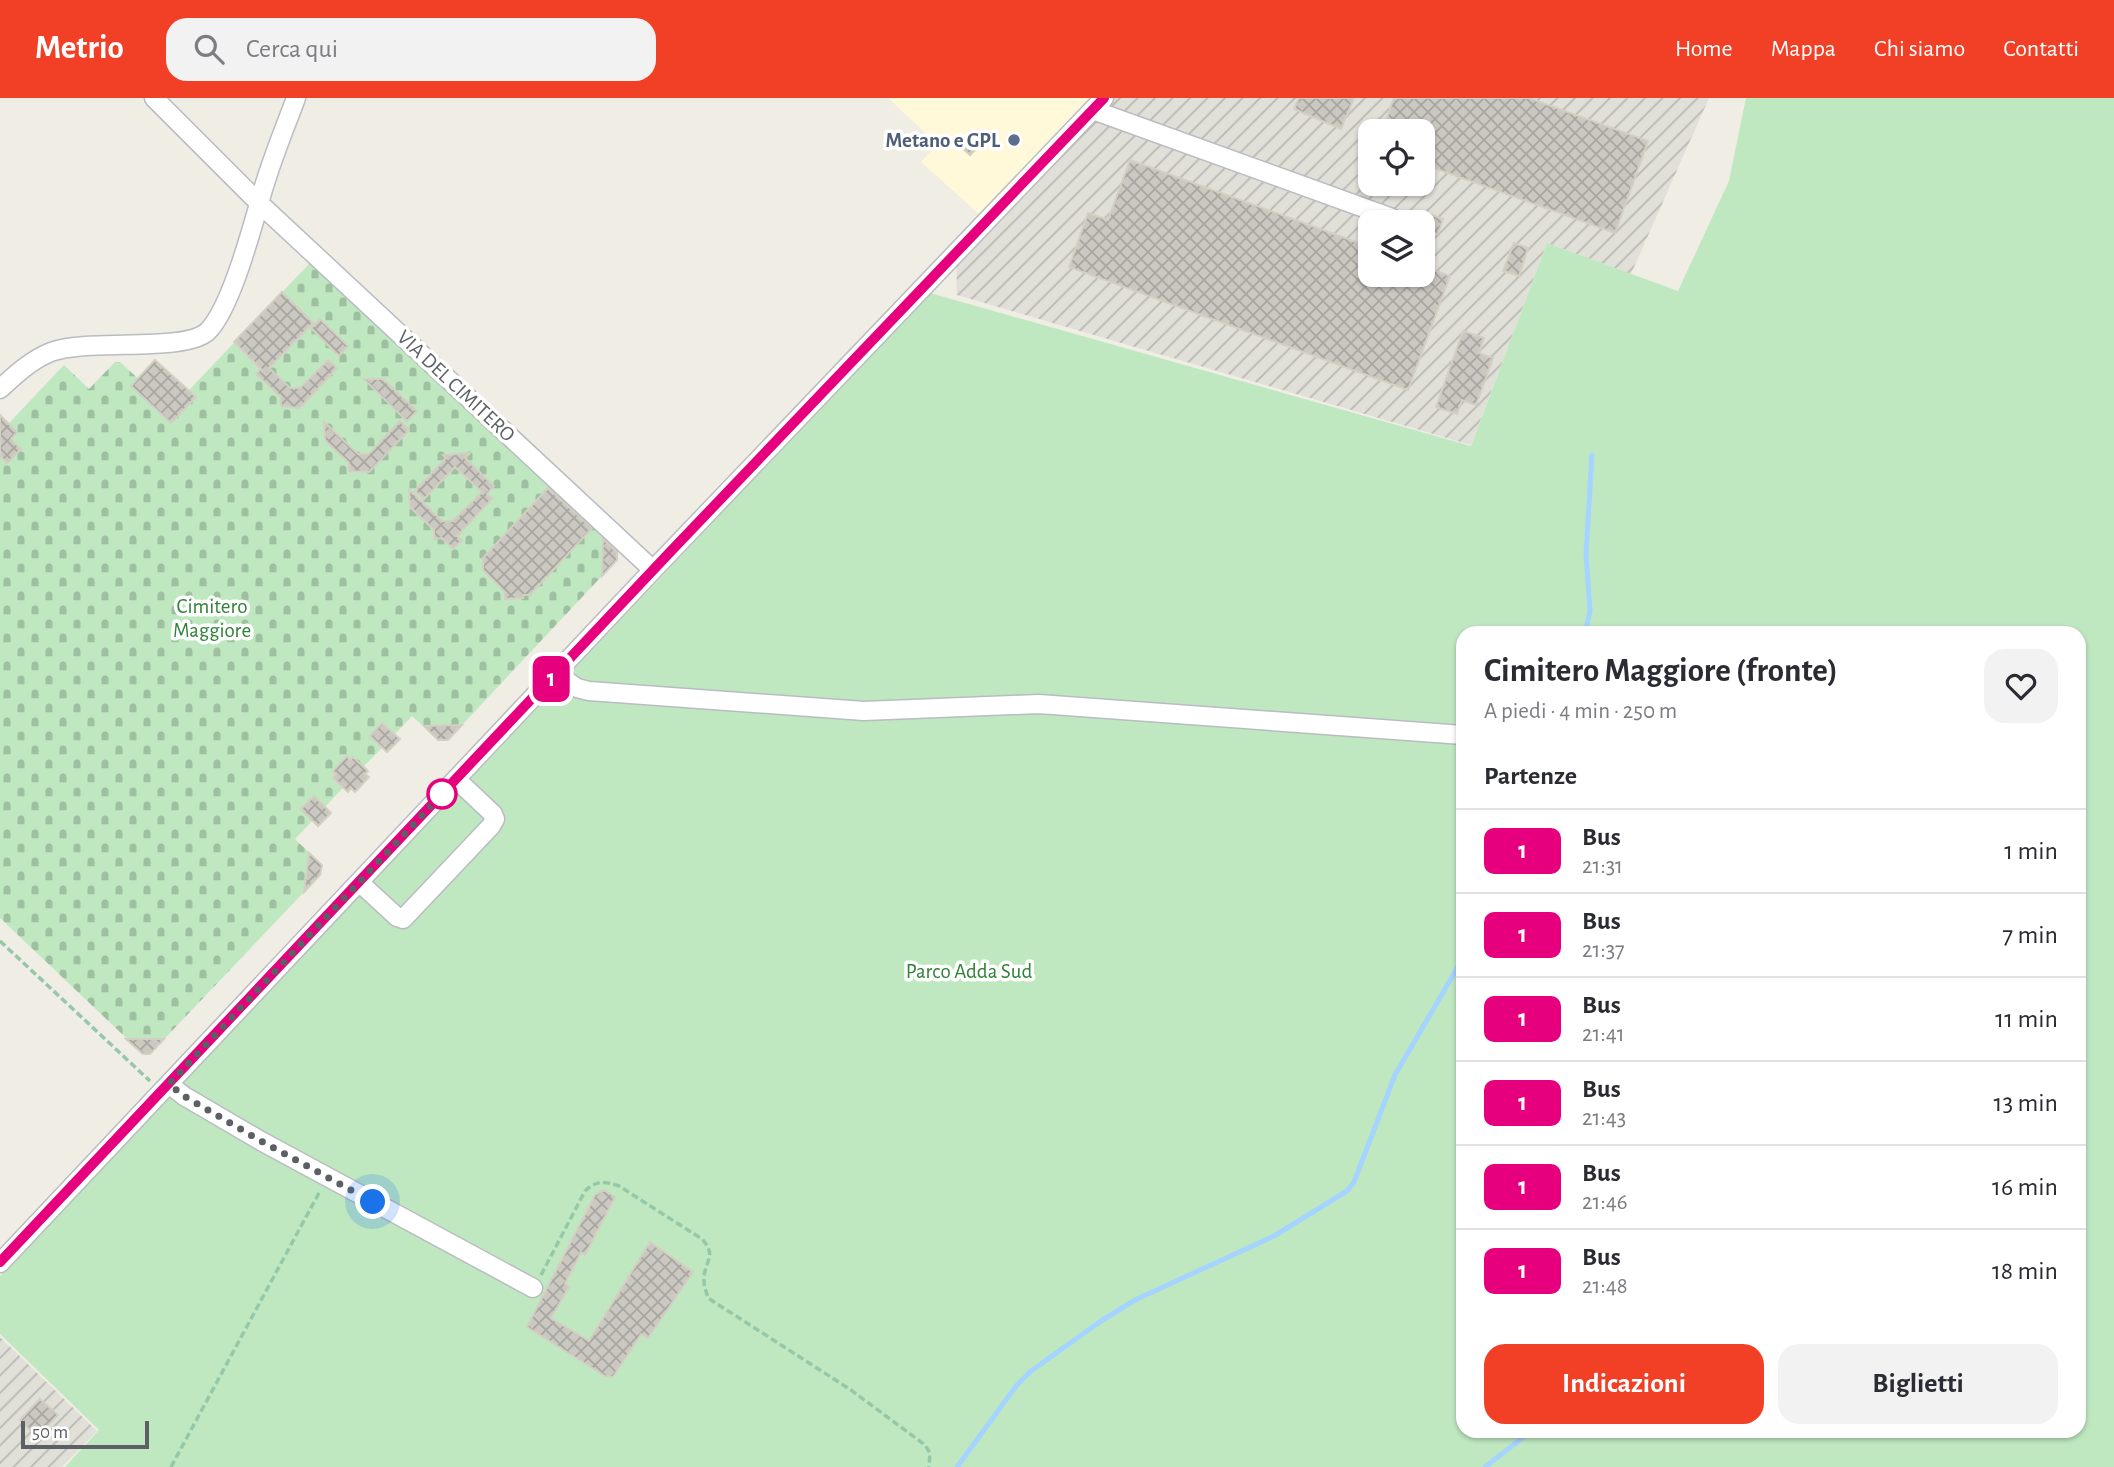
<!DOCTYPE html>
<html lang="it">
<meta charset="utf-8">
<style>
:root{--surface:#fff;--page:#f2f2f3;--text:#2b2b33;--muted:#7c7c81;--line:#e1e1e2;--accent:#f24027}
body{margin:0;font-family:"Alegreya Sans",sans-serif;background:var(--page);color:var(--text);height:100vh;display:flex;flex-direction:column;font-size:26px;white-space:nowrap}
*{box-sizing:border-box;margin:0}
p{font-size:23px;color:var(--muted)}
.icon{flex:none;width:38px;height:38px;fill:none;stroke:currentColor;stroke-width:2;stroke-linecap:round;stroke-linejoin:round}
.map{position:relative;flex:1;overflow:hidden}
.details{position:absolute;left:1456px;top:528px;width:630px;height:812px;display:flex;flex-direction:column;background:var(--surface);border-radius:21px;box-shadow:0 2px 5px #0004}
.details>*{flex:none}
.badge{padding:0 14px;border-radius:10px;font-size:24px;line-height:46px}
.fabs{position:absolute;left:1358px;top:21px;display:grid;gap:14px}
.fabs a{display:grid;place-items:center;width:77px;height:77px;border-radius:14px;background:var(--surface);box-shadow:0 2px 5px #0004;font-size:35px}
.scale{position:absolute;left:21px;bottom:18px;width:128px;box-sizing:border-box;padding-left:7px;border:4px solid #5c6065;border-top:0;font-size:19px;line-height:24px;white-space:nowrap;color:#5c6065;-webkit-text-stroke:5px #fff;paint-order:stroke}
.you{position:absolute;width:35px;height:35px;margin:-18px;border:5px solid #fff;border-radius:50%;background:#1a73e8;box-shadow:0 0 0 10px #1a73e833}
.map>.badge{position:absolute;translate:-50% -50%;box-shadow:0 0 0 4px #fff}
h2{padding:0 28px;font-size:26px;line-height:63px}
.round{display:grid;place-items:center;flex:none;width:74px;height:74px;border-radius:21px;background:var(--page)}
.overview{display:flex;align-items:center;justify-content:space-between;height:119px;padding:0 28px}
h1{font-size:33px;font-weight:700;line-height:52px}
.cta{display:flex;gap:14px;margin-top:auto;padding:14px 28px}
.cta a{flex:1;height:80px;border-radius:21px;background:var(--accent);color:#fff;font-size:28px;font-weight:700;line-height:80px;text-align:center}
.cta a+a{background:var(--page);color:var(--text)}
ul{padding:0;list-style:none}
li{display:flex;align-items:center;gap:21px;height:84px;padding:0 28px;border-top:2px solid var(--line)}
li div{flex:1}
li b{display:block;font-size:26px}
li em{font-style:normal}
li .badge{min-width:77px;font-weight:700;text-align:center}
header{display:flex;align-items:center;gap:42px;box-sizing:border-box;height:98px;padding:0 35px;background:var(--accent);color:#fff}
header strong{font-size:33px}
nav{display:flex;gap:38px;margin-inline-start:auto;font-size:24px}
.search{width:490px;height:63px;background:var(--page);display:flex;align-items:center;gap:18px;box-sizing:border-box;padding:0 24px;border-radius:21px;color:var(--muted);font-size:26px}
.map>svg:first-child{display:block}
.commercial{fill:#fff8d9}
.industrial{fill:url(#industrial-furrows);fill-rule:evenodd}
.cemetery{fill:url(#cemetery-stones)}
.park{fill:#bfe8c1;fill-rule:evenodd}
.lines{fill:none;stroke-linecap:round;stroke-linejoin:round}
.stream{stroke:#a4d4ff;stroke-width:5}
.building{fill:url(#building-cross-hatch);stroke:#d4cfc2;stroke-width:2}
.minor-casing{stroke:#b9bcc1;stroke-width:21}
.path{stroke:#96c7a7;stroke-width:3.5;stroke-dasharray:7 3.5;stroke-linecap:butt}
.minor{stroke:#fff;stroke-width:18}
.line-casing{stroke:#fff;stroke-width:16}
.line{stroke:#e6007e;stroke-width:10}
.walk{stroke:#5c6065;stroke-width:7;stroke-dasharray:0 12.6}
.service-dot{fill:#5c6f8a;stroke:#fff;stroke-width:2.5}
.stop-dot{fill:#fff;stroke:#e6007e;stroke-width:3.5}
.labels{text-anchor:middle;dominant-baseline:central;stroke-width:7;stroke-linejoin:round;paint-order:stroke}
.service-label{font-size:21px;font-weight:bold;fill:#4e5e75;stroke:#fff;text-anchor:end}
.street-label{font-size:21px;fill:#5c6065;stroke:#fff}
.park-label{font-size:21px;fill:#308237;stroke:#fff}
</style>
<header>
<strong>Metrio</strong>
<div class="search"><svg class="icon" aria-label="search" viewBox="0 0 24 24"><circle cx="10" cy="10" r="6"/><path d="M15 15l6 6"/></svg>Cerca qui</div>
<nav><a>Home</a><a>Mappa</a><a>Chi siamo</a><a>Contatti</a></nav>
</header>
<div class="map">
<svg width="2114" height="1369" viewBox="0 0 2114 1369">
<defs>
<pattern id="industrial-furrows" width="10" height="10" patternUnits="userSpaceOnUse" patternTransform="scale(1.75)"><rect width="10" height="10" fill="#e0dfd8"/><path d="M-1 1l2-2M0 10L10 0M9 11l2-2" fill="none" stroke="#b9b8b3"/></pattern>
<pattern id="cemetery-stones" width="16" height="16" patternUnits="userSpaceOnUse" patternTransform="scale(1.75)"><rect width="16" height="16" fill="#bfe8c1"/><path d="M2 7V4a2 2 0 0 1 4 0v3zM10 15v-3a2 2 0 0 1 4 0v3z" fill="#9ebfa0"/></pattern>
<pattern id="building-cross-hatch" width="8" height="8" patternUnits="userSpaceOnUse" patternTransform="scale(1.75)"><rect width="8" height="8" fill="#cac8c1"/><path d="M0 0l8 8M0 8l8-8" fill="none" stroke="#a7a6a0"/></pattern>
</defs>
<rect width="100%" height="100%" fill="#efede4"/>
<path class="commercial" d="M888,0H1104L988,124L921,64L937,46Z"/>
<path class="industrial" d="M1105,0H1709L1631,176L1547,145L1471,347L957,197L956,144ZM1370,33H1423V86H1370ZM1370,124H1423V177H1370Z
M0,1239L97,1333L62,1369H0Z"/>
<path class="cemetery" d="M309,166H317L617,453V462L448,642H438L412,618L395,636L400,641L387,654L382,650L364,668L368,673L365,676L369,679L355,694L351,691L348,694L343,690L325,709L331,715L318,728L312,723L295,741L322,767L320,777L150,956H143L0,820V329L9,325L64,267L89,291L115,264H120L171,311Z"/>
<path class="park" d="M1746,0H2114V1369H65L99,1332L0,1236V1178L930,195L1471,348L1547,145L1678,193L1729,83ZM1463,536H2079V1334H1463Z"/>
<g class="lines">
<path class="stream" d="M1585,536L1590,513L1586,456L1592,357
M957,1369L1017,1287L1031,1273L1101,1223L1135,1202L1274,1138L1347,1093L1354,1084L1395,977L1463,860
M1485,1369L1530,1334"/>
</g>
<path class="building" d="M1299,0H1354L1341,31L1294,11Z
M1394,0H1529L1648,43L1615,135L1423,66V33H1382Z
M971,35L982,45L970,57L959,47Z
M1130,62L1370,149V177H1423V168L1450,178L1408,292L1069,169L1088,115L1108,122Z
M1423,114L1443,121L1438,136L1423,131Z
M1514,145L1528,150L1519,178L1503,173Z
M282,194L313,225L269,270L290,290H300L328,262L337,270L300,310L281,308V299L256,276L261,271L234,244Z
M320,221L348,248L339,258L311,230Z
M1463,233L1484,240L1479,255L1493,260L1476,307L1462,302L1457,316L1436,309Z
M155,262L196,299L171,325L131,288Z
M364,281H383L417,313L407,323Z
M0,317L17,334L11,341L21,351L7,365L0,358Z
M400,323L409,332L369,374L349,373V365L325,342L324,324L358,356H369Z
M470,355L465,360L494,388L487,396L492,401L457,438L462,442L453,451L442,440L434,441V432L410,409L409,391L442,423H453L482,394L455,369L424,401L415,393L446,360L443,357Z
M548,390L592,430L530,497H523V500L505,501L504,493L483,472V460Z
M603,441L617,454V462L602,478Z
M382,625L400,641L387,654L370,638Z
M462,627L448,642H438L424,628Z
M347,658L350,662L353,659L368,673L365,676L369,679L355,694L351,690L348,694L333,680L336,676L333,673Z
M314,698L331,715L318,728L301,711Z
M309,755L322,767L320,777L304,794Z
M126,941H164L150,956H143Z
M604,1092L615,1099L585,1157L581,1154L565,1186L569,1189L551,1220L589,1243L650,1144L693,1174L648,1240L641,1236L613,1279L605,1278L527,1229L595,1097Z
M40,1301L58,1317L37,1339L20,1322Z"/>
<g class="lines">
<defs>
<path id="minor" d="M154,0L259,105L653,472
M1093,12L1392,120
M0,291C15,277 31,262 51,254C88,240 186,255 208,233C230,211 250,137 259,106C268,70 283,35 296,0
M556,575L577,590L589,593L864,613L1039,606L1463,637
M359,784L397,819L403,821L491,728L495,721L493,716L456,681
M169,986L184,998L261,1043L533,1190
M0,1165L653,472L1104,0"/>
</defs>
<use href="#minor" class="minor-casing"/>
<path class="path" d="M0,843L150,983
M541,1177L585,1093C597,1082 604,1083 619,1088L702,1141C716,1157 707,1160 704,1178C703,1186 706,1193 708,1200L851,1292L925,1347L930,1355L929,1369
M171,1369L320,1093"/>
<use href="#minor" class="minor"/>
</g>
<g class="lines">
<defs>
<path id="line" d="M0,1164L672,452L1104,0"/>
</defs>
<use href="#line" class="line-casing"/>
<use href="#line" class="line"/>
<path class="walk" d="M373,1104L261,1043L184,998L169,986L445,693L442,696"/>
</g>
<circle class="service-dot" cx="1014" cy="42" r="7"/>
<circle class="stop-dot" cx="442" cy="696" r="14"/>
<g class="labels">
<g class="service-label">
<text x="1000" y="42">Metano e GPL</text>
</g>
<g class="street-label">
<text transform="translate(456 288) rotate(43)">VIA DEL CIMITERO</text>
</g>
<g class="park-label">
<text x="212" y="508">Cimitero<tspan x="212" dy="24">Maggiore</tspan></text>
<text x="969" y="873">Parco Adda Sud</text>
</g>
</g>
</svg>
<div class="fabs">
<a><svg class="icon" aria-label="locate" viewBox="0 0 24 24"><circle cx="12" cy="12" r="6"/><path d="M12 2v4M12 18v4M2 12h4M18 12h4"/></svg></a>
<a><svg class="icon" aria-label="layers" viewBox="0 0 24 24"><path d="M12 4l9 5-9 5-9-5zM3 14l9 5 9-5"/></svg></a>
</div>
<div class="scale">50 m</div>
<div class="you" style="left:373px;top:1104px"></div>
<b class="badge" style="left:551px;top:581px;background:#e6007e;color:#fff">1</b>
<section class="details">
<div class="overview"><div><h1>Cimitero Maggiore (fronte)</h1><p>A piedi · 4 min · 250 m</p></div><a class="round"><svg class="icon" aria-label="heart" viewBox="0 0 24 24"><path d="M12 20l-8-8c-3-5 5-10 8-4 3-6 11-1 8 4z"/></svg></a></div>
<h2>Partenze</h2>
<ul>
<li><span class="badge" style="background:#e6007e;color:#fff">1</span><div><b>Bus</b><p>21:31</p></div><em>1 min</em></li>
<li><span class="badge" style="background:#e6007e;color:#fff">1</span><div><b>Bus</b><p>21:37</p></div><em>7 min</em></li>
<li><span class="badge" style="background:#e6007e;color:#fff">1</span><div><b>Bus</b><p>21:41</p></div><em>11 min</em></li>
<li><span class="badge" style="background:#e6007e;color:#fff">1</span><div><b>Bus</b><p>21:43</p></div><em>13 min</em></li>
<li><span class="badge" style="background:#e6007e;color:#fff">1</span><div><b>Bus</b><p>21:46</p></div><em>16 min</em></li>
<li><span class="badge" style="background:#e6007e;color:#fff">1</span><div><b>Bus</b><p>21:48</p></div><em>18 min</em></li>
</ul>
<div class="cta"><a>Indicazioni</a><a>Biglietti</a></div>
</section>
</div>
